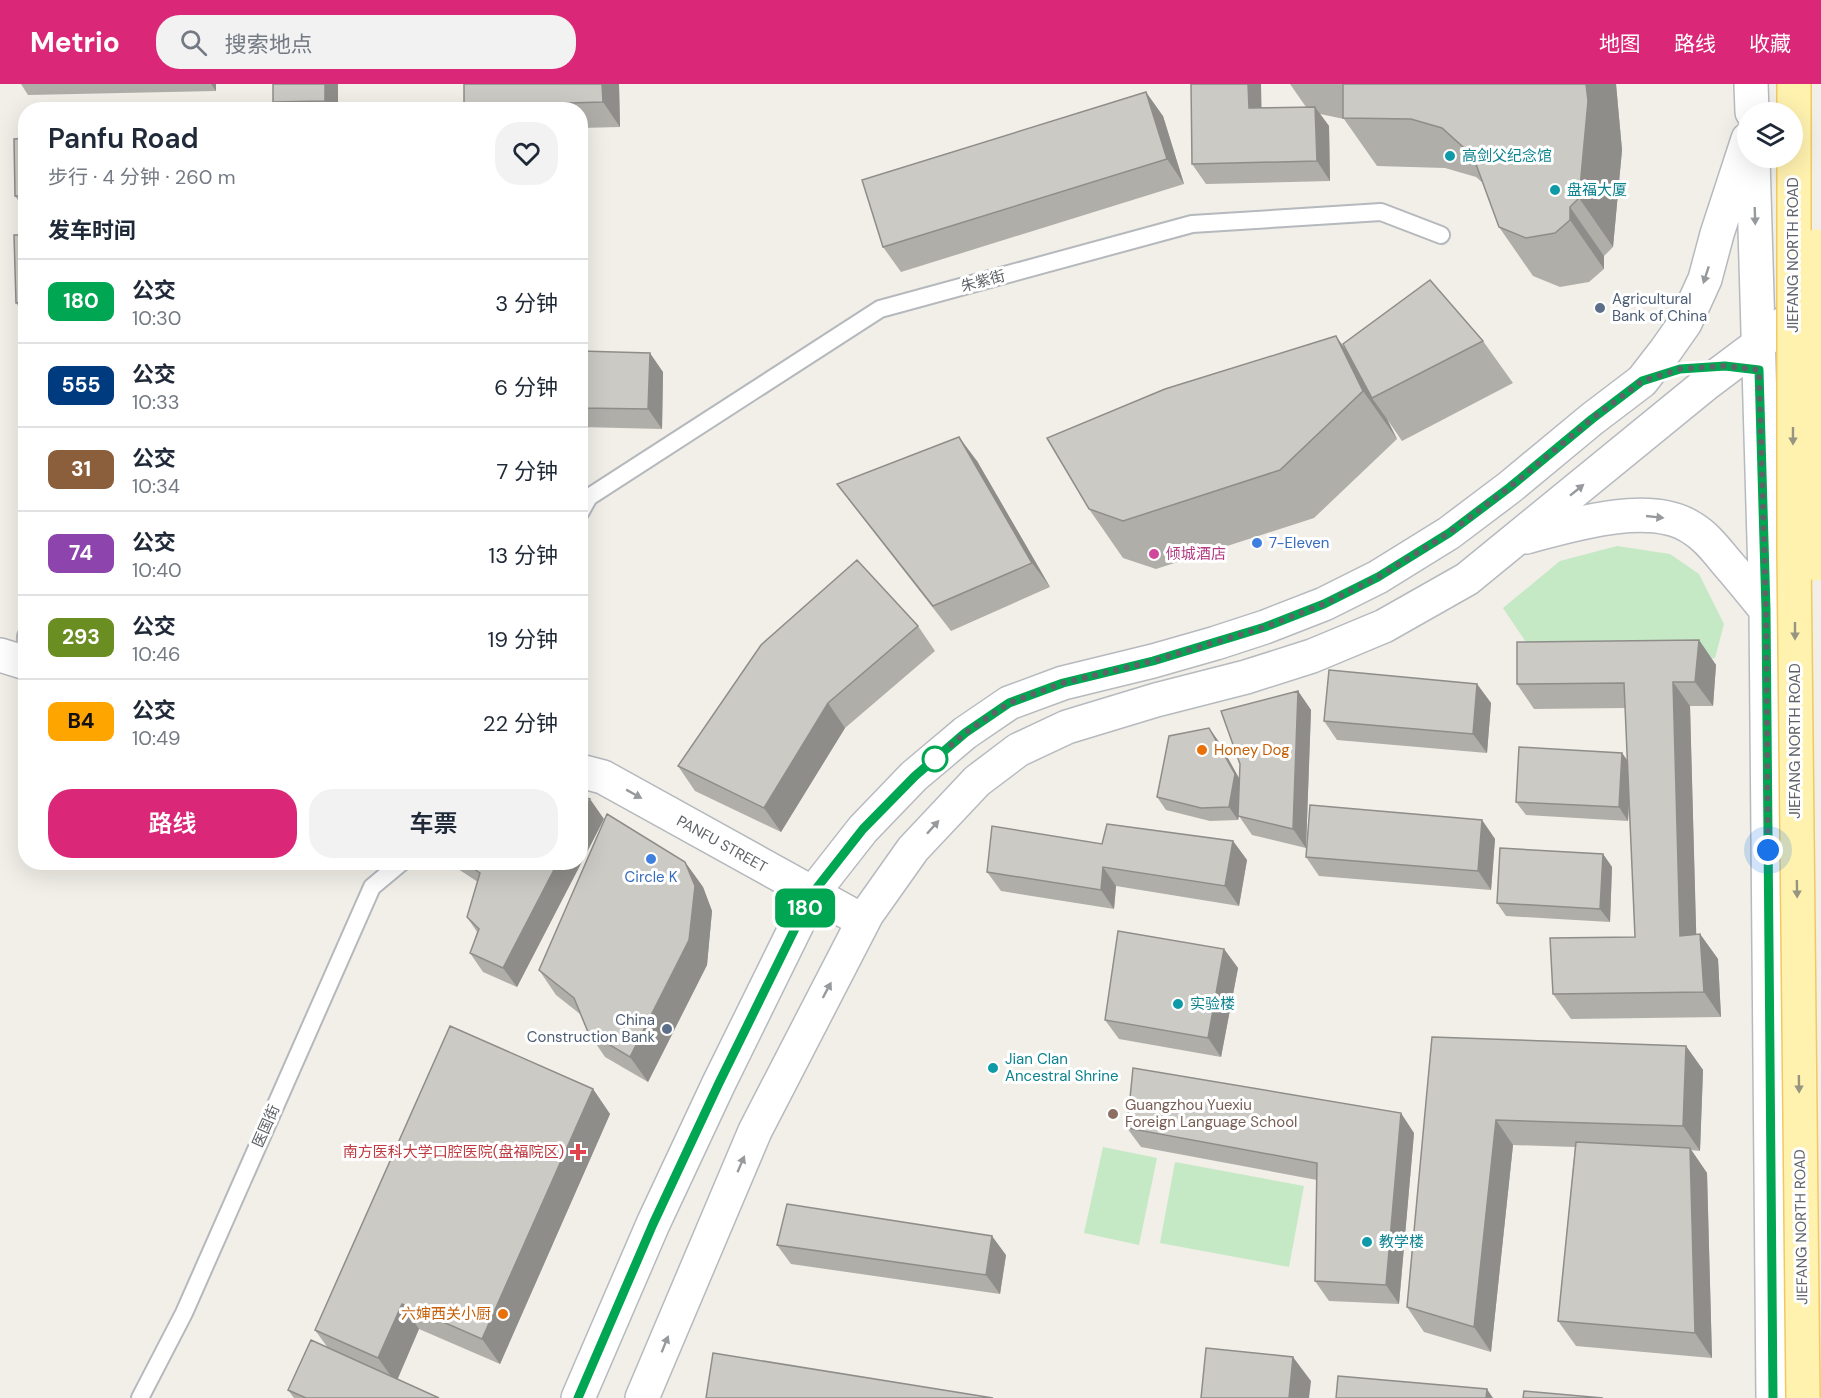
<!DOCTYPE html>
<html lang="zh">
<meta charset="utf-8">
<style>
:root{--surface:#fff;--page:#f2f2f3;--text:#1f2937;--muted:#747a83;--line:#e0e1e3;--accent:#db2777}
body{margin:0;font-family:"DM Sans","Noto Sans SC",sans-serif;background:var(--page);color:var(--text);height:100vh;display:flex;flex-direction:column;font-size:22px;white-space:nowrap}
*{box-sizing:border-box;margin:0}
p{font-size:20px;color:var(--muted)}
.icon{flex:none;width:33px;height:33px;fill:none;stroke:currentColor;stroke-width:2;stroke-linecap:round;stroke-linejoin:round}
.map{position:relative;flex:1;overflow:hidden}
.panel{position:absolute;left:18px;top:18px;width:570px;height:768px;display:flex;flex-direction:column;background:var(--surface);border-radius:24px;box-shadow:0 6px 24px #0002}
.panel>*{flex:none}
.badge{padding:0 12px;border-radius:9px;font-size:21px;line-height:39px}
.controls{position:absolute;left:1737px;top:18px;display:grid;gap:12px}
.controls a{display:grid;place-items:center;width:66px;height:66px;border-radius:50%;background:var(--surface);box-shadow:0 6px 24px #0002;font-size:30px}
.you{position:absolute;width:30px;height:30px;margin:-15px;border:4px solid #fff;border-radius:50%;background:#1a73e8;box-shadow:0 0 0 9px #1a73e833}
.map>.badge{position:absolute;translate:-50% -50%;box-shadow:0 0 0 3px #fff}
h2{padding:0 30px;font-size:22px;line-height:54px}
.round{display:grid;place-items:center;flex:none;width:63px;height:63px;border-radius:24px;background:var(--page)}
.summary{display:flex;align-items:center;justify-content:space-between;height:102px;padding:0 30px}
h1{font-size:28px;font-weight:600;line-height:45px}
.primary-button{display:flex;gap:12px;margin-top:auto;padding:12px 30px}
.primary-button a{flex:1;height:69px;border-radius:24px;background:var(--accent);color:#fff;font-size:24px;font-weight:600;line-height:69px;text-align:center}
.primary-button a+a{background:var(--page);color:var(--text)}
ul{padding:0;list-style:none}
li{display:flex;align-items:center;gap:18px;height:84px;padding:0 30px;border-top:2px solid var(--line)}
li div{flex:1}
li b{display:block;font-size:22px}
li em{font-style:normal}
li .badge{min-width:66px;font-weight:700;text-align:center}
header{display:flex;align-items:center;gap:36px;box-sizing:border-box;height:84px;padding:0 30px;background:var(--accent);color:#fff}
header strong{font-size:28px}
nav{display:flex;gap:33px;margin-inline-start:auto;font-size:21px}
.search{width:420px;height:54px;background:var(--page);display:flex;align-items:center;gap:15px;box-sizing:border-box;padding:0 21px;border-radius:24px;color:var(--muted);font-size:22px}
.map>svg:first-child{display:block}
.green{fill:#c5e8c5}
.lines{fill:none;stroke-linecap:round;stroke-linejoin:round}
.lane-casing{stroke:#b5b8bc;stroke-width:20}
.street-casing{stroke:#b5b8bc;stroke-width:36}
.secondary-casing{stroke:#b6babf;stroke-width:36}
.lane{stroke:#fff;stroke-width:16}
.street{stroke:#fff;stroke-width:33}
.secondary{stroke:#fff;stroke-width:33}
.primary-bridge-casing{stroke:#f2c960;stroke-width:36;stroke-linecap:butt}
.primary-bridge{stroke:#fff2af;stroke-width:33}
.wall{fill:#afaea9}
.shaded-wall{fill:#8f8d8a}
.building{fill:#cccac5;stroke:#8f8d8a;stroke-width:1.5}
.oneway{fill:#979a9d}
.oneway2{fill:#979581}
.line-casing{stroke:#fff;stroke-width:14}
.line{stroke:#00a651;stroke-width:9}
.walk{stroke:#5f6368;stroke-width:6;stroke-dasharray:0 10.8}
.culture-dot{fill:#0f9aa8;stroke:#fff;stroke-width:2}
.service-dot{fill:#5c6f8a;stroke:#fff;stroke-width:2}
.shop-dot{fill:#3f7fe0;stroke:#fff;stroke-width:2}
.hotel-dot{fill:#d1479c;stroke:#fff;stroke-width:2}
.food-dot{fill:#e8710a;stroke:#fff;stroke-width:2}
.stop-dot{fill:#fff;stroke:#00a651;stroke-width:3}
.education-dot{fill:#8d6e63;stroke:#fff;stroke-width:2}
.health-dot{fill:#e0444e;stroke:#fff;stroke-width:2}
.labels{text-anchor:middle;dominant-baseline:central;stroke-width:6;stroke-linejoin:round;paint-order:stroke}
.culture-label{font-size:15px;fill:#0d838f;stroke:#fff;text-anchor:start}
.street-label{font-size:15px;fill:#5f6368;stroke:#fff}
.service-label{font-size:15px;fill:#4e5e75;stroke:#fff;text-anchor:start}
.shop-label{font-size:15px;fill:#366cbe;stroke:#fff;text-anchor:start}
.hotel-label{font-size:15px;fill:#b23c85;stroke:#fff;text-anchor:start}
.food-label{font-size:15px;fill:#c56008;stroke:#fff;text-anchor:start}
.education-label{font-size:15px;fill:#785e54;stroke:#fff;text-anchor:start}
.health-label{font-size:15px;fill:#be3a42;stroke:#fff;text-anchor:end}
</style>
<header>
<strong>Metrio</strong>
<div class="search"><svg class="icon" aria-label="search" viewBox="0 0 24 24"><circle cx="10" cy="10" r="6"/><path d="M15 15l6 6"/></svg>搜索地点</div>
<nav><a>地图</a><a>路线</a><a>收藏</a></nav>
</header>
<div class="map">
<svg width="1821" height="1314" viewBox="0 0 1821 1314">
<rect width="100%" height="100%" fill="#f1efe8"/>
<path class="green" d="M1617,462L1670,470L1699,490L1724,540L1715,574L1678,578L1538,576L1503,524L1560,477Z
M1103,1063L1157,1074L1139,1161L1084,1149Z
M1175,1078L1304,1102L1289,1183L1160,1159Z"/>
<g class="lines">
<defs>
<path id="lane" d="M580,429L589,413L880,225L1192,140L1381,128L1441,151
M25,578L26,552
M140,1314L184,1229L372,803L402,778"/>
<path id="street" d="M0,571L26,579
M580,687L603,693L863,837"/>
<path id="secondary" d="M1751,0L1752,28
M1753,74L1766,526L1773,1314
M1526,453C1570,441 1651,416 1692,444C1707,453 1717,467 1728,480C1741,495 1754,511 1766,526
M578,1314L653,1140L719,999L812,810L863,745L914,692L939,671L965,649L1009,619L1063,599L1153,577L1216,559L1265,543L1324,520L1378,493L1449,449L1510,403L1592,335L1642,297L1666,266L1685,239L1705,195L1717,150L1748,55
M642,1314L755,1047L867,830L913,765L977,697L1018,666L1067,643L1156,616L1246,593L1312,572L1384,542L1467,495L1707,299L1759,260L1812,217"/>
</defs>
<use href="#lane" class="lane-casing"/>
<use href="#street" class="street-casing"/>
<use href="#secondary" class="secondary-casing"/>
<use href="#lane" class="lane"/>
<use href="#street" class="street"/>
<use href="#secondary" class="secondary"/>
<defs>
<path id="primary-bridge" d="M1794,0V467L1803,1314
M1816,162L1817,480"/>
</defs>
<use href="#primary-bridge" class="primary-bridge-casing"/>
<use href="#primary-bridge" class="primary-bridge"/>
</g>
<path class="wall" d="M21,0H216V7L28,11Z
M273,0H338V26H278L273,18Z
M464,0H619L620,43L580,44V26H467L464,22Z
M1290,0H1616L1622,66L1613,163L1604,172V185L1589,198L1560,203L1533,192L1499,143L1483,99L1476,93L1445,84L1377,82L1344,35L1320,30L1329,42L1330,97L1206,100L1192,80L1262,24L1306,23Z
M1163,32L1184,100L901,188L883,163Z
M26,54V127L15,112Z
M26,151V232L16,219Z
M1483,257L1513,299L1402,357L1387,335L1397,355L1314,434L1156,485L1123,474L1089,425L1347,267Z
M580,267L663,288L662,345L580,343Z
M977,377L1050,503L951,547L855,424L837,400Z
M918,542L935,567L845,644L781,748L695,707L678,682Z
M1699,556L1716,581L1713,622H1690L1696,850H1700L1718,875L1721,933L1571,935L1553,910L1635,853L1629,718L1628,737L1526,731L1516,718L1622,669L1628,677L1625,624L1534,625L1517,600Z
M1477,600L1491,619L1487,669L1337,656L1324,637Z
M1298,607L1311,626L1306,764L1252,751L1239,732L1238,736L1210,737L1166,726L1157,713L1209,644L1219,658L1239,695Z
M604,735L517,903L483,888L470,869L477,848L467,833L478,798L455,783L452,778H580Z
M1482,736L1495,755L1491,806L1319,792L1306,773Z
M1233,757L1247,776L1239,822L1116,802L1114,825L1001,807L987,788L1102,760Z
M1603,770L1612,783L1610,838L1506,832L1497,819Z
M685,778L703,803L712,827L707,881L648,998L605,973L588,948L580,930L556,911L539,886Z
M1224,865L1238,884L1221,973L1119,955L1105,936Z
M1432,953L1686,962L1703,986L1700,1067L1691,1066L1707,1089L1712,1274L1576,1262L1558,1237L1575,1063L1513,1061L1491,1268L1424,1248L1407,1223Z
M593,1005L610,1030L500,1280L419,1245L397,1295L439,1314H294L288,1306L328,1264L315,1246Z
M1127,1044L1414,1049L1399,1220L1329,1217L1315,1197L1317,1096L1141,1063Z
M777,1161L1006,1171L1000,1210L791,1180Z"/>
<path class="shaded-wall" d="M211,0H216V7Z
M325,0H338V26H331L325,17Z
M602,0H619L620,43L603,18Z
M1248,0H1261L1262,44L1249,24Z
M1586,0H1616L1622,66L1613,163L1579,114Z
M1146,8L1163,32L1184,100L1167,75Z
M1315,23L1329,42L1330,97L1317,77Z
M1570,123L1604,172V185L1570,136Z
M1336,252L1370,300L1372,314L1387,335L1397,355L1363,307Z
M650,269L663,288L662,345L648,325Z
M959,353L977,377L1050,503L1032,479Z
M1699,556L1716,581L1713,622L1695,598Z
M1673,598L1690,622L1697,877L1680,852Z
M1477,600L1491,619L1487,669L1473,650Z
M1298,607L1311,626L1306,764L1293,745Z
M828,619L845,644L781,748L764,724Z
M1209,644L1219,658L1244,703L1238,736L1229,723Z
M1622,669L1631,682L1628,737L1619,723Z
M590,715L604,735L517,903L503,884L558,778H580V734Z
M1482,736L1495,755L1491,806L1478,787Z
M1233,757L1247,776L1239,822L1225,802Z
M1603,770L1612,783L1610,838L1600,825Z
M685,778L703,803L712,827L707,881L648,998L630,973Z
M1103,783L1116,802L1114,825L1101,806Z
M1700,850L1718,875L1721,933L1704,908Z
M1224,865L1238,884L1221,973L1208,954Z
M1686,962L1703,986L1700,1067L1683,1042Z
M593,1005L610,1030L500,1280L482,1255Z
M1401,1029L1414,1049L1399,1220L1386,1201Z
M1496,1036L1513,1061L1491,1268L1474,1243Z
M1690,1064L1707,1089L1712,1274L1695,1249Z
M992,1152L1006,1171L1000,1210L986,1191Z
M402,1220L419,1245L396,1299L378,1274Z
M1293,1273L1311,1297L1309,1314H1289Z
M1487,1305L1493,1314H1486Z"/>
<path class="building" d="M273,0H325V17L273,18Z
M464,0H602L603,18L464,22Z
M1191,0H1248L1249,24L1315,23L1317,77L1192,80Z
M1343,0H1586L1588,17L1579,114L1570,123V136L1555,149L1526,154L1499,143L1473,72L1442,44L1411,35L1343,34Z
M1146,8L1167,75L883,163L862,96Z
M26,54V112H15L14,55Z
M14,151H26V218L16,219Z
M1430,196L1483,257L1372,314L1343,260Z
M1336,252L1363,307L1280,386L1123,437L1089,425L1047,354L1165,305Z
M580,267L650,269L648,325L580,324Z
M959,353L1032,479L933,522L837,400Z
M857,476L918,542L828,619L764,724L678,682L761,561Z
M1699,556L1695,598H1673L1680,852L1700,850L1704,908L1553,910L1550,854L1635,853L1624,599L1517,600V558Z
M1329,586L1477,600L1473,650L1324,637Z
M1298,607L1293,745L1238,732L1240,680L1221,627Z
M1209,644L1235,690L1229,723L1201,724L1157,713L1169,652Z
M1519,663L1622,669L1619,723L1516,718Z
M580,712L590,715L580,734Z
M1310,721L1482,736L1478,787L1306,773Z
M607,730L685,778L695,802L689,856L630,973L588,948L574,914L539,886Z
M1107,740L1233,757L1225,802L1103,783L1101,806L987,788L992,742L1102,760Z
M1500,764L1603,770L1600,825L1497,819Z
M464,778H558L503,884L470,869L479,845L467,833L480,789Z
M1118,847L1224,865L1208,954L1105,936Z
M450,942L593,1005L482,1255L402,1220L378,1274L315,1246Z
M1432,953L1686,962L1683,1042L1496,1036L1474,1243L1407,1223Z
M1133,984L1401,1029L1386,1201L1315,1197L1317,1079L1127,1044Z
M1576,1058L1690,1064L1695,1249L1558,1237Z
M787,1120L992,1152L986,1191L777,1161Z
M311,1256L439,1314H306L288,1306Z
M1206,1264L1293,1273L1289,1314H1201Z
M713,1269L993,1314H706Z
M1338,1292L1487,1305L1486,1314H1336Z
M1524,1307L1603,1314H1523Z"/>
<defs><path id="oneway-solid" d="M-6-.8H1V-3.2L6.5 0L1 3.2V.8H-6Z" transform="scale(1.5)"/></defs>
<g class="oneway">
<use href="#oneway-solid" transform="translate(1755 132) rotate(88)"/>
<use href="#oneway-solid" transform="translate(1706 191) rotate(108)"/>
<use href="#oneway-solid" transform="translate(1577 406) rotate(-39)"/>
<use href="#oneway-solid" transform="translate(1655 433) rotate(6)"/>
<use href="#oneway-solid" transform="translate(634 710) rotate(29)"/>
<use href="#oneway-solid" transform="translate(933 743) rotate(-48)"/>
<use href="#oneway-solid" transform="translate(827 906) rotate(-62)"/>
<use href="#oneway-solid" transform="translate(741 1080) rotate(-67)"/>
<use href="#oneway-solid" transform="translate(665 1260) rotate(-68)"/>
</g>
<g class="oneway2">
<use href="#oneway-solid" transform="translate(1793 352) rotate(90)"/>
<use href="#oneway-solid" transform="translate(1795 547) rotate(90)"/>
<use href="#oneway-solid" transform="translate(1797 805) rotate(89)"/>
<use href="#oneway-solid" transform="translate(1799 1000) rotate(89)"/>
</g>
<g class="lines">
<defs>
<path id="line" d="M578,1314L653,1140L719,999L812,810L863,745L915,692L965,649L1009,619L1063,599L1153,577L1265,543L1324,520L1378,493L1449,449L1510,403L1592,335L1642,297L1680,285L1725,282L1759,286L1766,526L1773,1314"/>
</defs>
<use href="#line" class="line-casing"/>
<use href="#line" class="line"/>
<path class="walk" d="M935,675L965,649L1009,619L1063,599L1153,577L1265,543L1324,520L1378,493L1449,449L1510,403L1592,335L1642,297L1680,285L1725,282L1759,286L1766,526L1768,766"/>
</g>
<g class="culture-dot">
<circle cx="1450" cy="72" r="6"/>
<circle cx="1555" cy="106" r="6"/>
<circle cx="1178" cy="920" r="6"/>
<circle cx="993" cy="984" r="6"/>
<circle cx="1367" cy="1158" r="6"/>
</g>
<g class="service-dot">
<circle cx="1600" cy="224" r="6"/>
<circle cx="667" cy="945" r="6"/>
</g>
<g class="shop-dot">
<circle cx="1257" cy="459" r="6"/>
<circle cx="651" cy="775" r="6"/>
</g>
<circle class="hotel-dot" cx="1154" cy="470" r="6"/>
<g class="food-dot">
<circle cx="1202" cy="666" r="6"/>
<circle cx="503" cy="1230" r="6"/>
</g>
<circle class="stop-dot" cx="935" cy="675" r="12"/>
<circle class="education-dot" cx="1113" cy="1030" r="6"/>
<path class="health-dot" d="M575 1059h6v6h6v6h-6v6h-6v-6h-6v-6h6z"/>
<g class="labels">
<g class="culture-label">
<text x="1462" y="72">高剑父纪念馆</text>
<text x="1567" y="106">盘福大厦</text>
<text x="1190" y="920">实验楼</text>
<text x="1005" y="975">Jian Clan<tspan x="1005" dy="17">Ancestral Shrine</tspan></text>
<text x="1379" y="1158">教学楼</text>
</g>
<g class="street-label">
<text transform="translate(1793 171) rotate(-90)">JIEFANG NORTH ROAD</text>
<text transform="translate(983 197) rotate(-15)">朱紫街</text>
<text transform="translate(1795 657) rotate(-90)">JIEFANG NORTH ROAD</text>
<text transform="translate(722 760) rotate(29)">PANFU STREET</text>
<text transform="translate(266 1042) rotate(-66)">医国街</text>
<text transform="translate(1801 1143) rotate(-91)">JIEFANG NORTH ROAD</text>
</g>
<g class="service-label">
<text x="1612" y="215">Agricultural<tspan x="1612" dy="17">Bank of China</tspan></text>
<text x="655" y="936" text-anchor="end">China<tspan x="655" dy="17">Construction Bank</tspan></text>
</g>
<g class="shop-label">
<text x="1269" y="459">7-Eleven</text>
<text x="651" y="793" text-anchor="middle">Circle K</text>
</g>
<g class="hotel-label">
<text x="1166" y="470">倾城酒店</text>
</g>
<g class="food-label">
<text x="1214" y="666">Honey Dog</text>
<text x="491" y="1230" text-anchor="end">六婶西关小厨</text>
</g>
<g class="education-label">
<text x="1125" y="1021">Guangzhou Yuexiu<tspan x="1125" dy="17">Foreign Language School</tspan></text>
</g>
<g class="health-label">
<text x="564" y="1068">南方医科大学口腔医院(盘福院区)</text>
</g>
</g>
</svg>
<div class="controls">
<a><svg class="icon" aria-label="layers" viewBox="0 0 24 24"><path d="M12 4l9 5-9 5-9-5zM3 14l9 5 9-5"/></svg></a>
</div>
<div class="you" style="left:1768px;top:766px"></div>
<b class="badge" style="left:805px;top:824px;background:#00a651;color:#fff">180</b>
<section class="panel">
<div class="summary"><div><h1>Panfu Road</h1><p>步行 · 4 分钟 · 260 m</p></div><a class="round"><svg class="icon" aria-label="heart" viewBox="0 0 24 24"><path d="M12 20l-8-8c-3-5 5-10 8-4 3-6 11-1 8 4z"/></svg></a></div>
<h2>发车时间</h2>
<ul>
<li><span class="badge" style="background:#00a651;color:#fff">180</span><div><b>公交</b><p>10:30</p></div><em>3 分钟</em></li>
<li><span class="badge" style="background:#003b80;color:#fff">555</span><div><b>公交</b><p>10:33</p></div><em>6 分钟</em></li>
<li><span class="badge" style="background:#8b5e3c;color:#fff">31</span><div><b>公交</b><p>10:34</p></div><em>7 分钟</em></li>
<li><span class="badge" style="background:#8e44ad;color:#fff">74</span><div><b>公交</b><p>10:40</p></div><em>13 分钟</em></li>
<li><span class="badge" style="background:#6b8e23;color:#fff">293</span><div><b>公交</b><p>10:46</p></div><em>19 分钟</em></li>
<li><span class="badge" style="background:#ffa500;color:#111">B4</span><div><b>公交</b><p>10:49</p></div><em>22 分钟</em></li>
</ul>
<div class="primary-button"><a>路线</a><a>车票</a></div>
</section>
</div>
